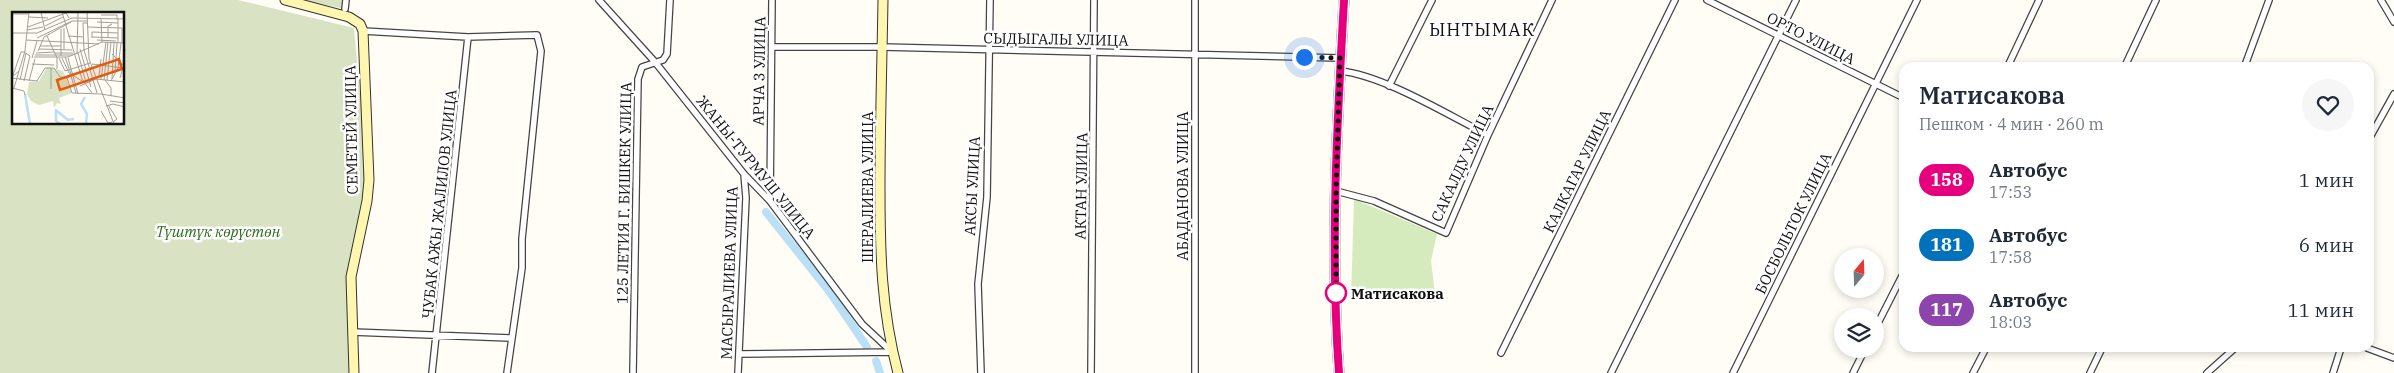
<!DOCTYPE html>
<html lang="ru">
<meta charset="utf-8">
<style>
:root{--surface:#fff;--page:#f6f6f7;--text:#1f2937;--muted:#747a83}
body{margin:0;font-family:"IBM Plex Serif",serif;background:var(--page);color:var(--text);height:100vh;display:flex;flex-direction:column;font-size:19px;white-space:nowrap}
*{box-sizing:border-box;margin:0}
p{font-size:16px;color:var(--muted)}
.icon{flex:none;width:28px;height:28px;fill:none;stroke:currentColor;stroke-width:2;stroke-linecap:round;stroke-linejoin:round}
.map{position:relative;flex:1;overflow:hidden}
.panel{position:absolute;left:1899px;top:62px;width:475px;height:290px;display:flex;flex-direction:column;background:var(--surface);border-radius:15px;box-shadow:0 2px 8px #0003}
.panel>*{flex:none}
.badge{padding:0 10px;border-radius:16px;font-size:18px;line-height:32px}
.needle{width:32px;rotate:19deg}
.fabs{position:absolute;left:1834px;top:248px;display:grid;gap:10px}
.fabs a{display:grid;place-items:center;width:50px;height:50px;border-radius:50%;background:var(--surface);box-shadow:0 2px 8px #0003;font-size:25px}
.you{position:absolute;width:25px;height:25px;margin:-12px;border:4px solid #fff;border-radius:50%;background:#1a73e8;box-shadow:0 0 0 8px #1a73e833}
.map>.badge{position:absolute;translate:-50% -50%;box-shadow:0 0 0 2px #fff}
.round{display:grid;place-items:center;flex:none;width:52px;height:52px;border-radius:26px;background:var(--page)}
.headline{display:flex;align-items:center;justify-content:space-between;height:85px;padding:0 20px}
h1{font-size:24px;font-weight:600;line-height:38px}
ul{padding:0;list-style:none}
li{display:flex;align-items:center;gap:15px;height:65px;padding:0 20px}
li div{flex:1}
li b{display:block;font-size:19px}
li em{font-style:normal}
li .badge{min-width:55px;font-weight:700;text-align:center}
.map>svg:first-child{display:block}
.green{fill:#d5ebbd}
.cemetery{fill:#d9e3c4;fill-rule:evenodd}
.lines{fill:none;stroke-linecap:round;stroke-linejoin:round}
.canal{stroke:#b9e0f7;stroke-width:8}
.street-casing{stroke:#444;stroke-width:8}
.secondary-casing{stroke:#333;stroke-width:11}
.street{stroke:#fff;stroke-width:5.5}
.secondary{stroke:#fff6b0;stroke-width:9}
.line-casing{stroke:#fff;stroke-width:11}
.line{stroke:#e6007e;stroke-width:8}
.walk{stroke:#111;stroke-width:5;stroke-dasharray:0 9}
.stop-dot{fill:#fff;stroke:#e6007e;stroke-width:2.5}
.labels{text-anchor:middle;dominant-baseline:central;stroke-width:5;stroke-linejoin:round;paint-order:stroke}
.street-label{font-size:15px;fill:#111;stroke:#fff}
.park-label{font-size:15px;font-style:italic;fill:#2f6b1f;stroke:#fff}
.stop-label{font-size:15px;font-weight:bold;fill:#111;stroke:#fff;text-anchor:start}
.quarter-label{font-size:18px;letter-spacing:1px;fill:#111;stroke:#fff}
.inset-river{fill:none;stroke:#b9e0f7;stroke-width:2.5}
.inset-road{fill:none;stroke:#a09f9a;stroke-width:1}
.view{fill:#e8590c;fill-opacity:0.15;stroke:#e8590c;stroke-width:2.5}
.inset-edge{fill:none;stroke:#111;stroke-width:2.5}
</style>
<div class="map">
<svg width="2394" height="373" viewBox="0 0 2394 373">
<rect width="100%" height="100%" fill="#fffdf5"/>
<path class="green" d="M1354,199L1437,234L1431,261L1436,302L1351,299Z"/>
<path class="cemetery" d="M0,0H238L354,28L370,203L349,299L352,373H0ZM14,14H124V124H14Z
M302,0H346L345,9Z"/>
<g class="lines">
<path class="canal" d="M766,212L829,291L867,347
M876,361L880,373"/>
<defs>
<path id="street" d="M599,0L655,62L744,174L770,201L862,324L892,352
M1707,0L1904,98
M2381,0L2394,22
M345,9L346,0
M363,31L468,37L537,35L541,51L522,239V268L507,373
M772,47H882L1340,58
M2007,68L2039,0
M2124,68L2156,0
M2244,68L2269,0
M1340,71C1383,75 1448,115 1488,135
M1389,86L1432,0
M2369,139L2394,94
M1336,191L1374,201L1446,233L1488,135L1552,0
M770,201L772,0
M1875,329L1904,272
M352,332L511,338
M2367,348L2394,358
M1501,353L1675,0
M740,354L892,352
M432,373L468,37
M633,373L638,79L642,67L663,60L667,54L670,0
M738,373L746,198L744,174
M981,373L978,284L987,197L990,0
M1091,373L1094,0
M1195,373V0
M1611,373L1796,0
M1733,373L1917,0
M1853,373L1865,349
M1973,373L1986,348
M2090,373L2102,348
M2207,373L2235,348
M2333,373L2341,348"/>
<path id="secondary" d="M285,0L349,17L360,24L363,31L369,180L367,201L351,277L354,373
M883,0C882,62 880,125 880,187C880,252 881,309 898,373
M1339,373C1330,249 1337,124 1344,0"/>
</defs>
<use href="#street" class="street-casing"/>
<use href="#secondary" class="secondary-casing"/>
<use href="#street" class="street"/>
<use href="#secondary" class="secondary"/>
</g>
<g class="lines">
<defs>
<path id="line" d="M1339,373C1330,249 1337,124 1344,0"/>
</defs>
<use href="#line" class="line-casing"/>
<use href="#line" class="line"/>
<path class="walk" d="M1304,57L1340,58L1336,191V293"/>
</g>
<circle class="stop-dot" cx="1336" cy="293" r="10"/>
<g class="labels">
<g class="street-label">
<text transform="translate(1811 38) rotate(27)">ОРТО УЛИЦА</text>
<text transform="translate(1056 39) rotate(1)">СЫДЫГАЛЫ УЛИЦА</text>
<text transform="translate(759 71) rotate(-89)">АРЧА 3 УЛИЦА</text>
<text transform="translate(351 130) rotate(-91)">СЕМЕТЕЙ УЛИЦА</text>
<text transform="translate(1462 163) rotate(-65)">САКАЛДУ УЛИЦА</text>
<text transform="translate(756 167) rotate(51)">ЖАНЫ-ТУРМУШ УЛИЦА</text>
<text transform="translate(1577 171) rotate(-64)">КАЛКАГАР УЛИЦА</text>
<text transform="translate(972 186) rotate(-87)">АКСЫ УЛИЦА</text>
<text transform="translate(1081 186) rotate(-89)">АКТАН УЛИЦА</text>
<text transform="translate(1182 186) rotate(-90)">АБАДАНОВА УЛИЦА</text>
<text transform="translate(867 187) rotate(-90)">ШЕРАЛИЕВА УЛИЦА</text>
<text transform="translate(624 193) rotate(-89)">125 ЛЕТИЯ Г. БИШКЕК УЛИЦА</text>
<text transform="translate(439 204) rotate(-84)">ЧУБАК АЖЫ ЖАЛИЛОВ УЛИЦА</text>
<text transform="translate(1793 223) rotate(-64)">БОСБОЛЬТОК УЛИЦА</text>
<text transform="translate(729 273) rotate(-88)">МАСЫРАЛИЕВА УЛИЦА</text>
</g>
<g class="park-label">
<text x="218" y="231">Түштүк көрүстөн</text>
</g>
<g class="stop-label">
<text x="1351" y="293">Матисакова</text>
</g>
<g class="quarter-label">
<text x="1482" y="29">ЫНТЫМАК</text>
</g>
</g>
<g transform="translate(12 12)">
<rect width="112" height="112" fill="#fffdf5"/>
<path d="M35,55L51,59L60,81L47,86L49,92L45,91L42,96L41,89L27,93L19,89L15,82L17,70L27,69Z" fill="#d9e3c4"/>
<path class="inset-river" d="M13,82L18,112M73,85L69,92L75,102L74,112M44,97V109L48,112M45,99L56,108L62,107"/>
<path class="inset-road" d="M29,0L33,18M50,0L70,67L80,81M75,0L77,47L102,112M0,2H16M89,3H105V7M17,5L36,6M106,6V31M89,7L90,30M85,10L106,11M33,14L51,5M16,15L54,1L57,6M75,15L110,16V31M15,18L31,15M0,21H25L60,6L113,7M35,24L45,46V57M56,24L72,25M80,25L106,26M25,26L60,9H75M80,26V20L106,21M96,26V14L100,12M14,28L87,32M85,28L104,29M28,34H49M27,37L60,38M52,37V16M68,37L79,75M72,38L85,81M72,38L71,11H75M26,39L32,25L59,10M24,41L42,40M43,41H61M66,41L74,71M65,42L66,0M100,42L113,55M23,43H61M49,44V17M22,45H56L90,30L113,31M53,45L59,62M20,46L25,29M47,46L53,59L78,51M50,46L57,61L70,69M56,46L66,82M20,52L42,53M80,52L111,56L108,66M111,52L113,37M39,56V77M103,61L105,31M1,63L9,40H13M87,64L89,47M0,65L7,59L13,39L17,0M0,66L25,69L33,56H42L48,65L55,66L60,81L89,82M55,66L59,64L64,81M89,67L94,30M100,67L102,30M8,68L14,41M92,68L96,30M93,68L99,76V84M95,68L99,30M12,69L18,44L12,40M17,69L23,47M99,69L106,56L109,31M68,74L84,67L113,70M0,76L12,79L13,83M2,76L7,59M89,82L113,86M98,89L113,91M96,93L105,107L101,110M94,94L101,92L113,95M89,99L96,111L100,110"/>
<path class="view" d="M107,47L110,57L48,78L45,68Z"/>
<rect width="112" height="112" class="inset-edge"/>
</g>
</svg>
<div class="fabs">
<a><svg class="needle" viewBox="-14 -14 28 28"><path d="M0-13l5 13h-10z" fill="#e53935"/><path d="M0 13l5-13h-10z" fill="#747a83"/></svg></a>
<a><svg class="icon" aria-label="layers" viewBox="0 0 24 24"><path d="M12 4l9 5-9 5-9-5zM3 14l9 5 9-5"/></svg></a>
</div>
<div class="you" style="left:1304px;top:57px"></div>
<section class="panel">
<div class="headline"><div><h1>Матисакова</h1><p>Пешком · 4 мин · 260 m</p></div><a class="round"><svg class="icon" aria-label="heart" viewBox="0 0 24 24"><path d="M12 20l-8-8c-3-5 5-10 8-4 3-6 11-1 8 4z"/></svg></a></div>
<ul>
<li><span class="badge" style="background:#e6007e;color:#fff">158</span><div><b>Автобус</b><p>17:53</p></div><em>1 мин</em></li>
<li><span class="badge" style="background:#0072bc;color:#fff">181</span><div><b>Автобус</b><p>17:58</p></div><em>6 мин</em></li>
<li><span class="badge" style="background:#8e44ad;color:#fff">117</span><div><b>Автобус</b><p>18:03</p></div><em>11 мин</em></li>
</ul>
</section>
</div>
